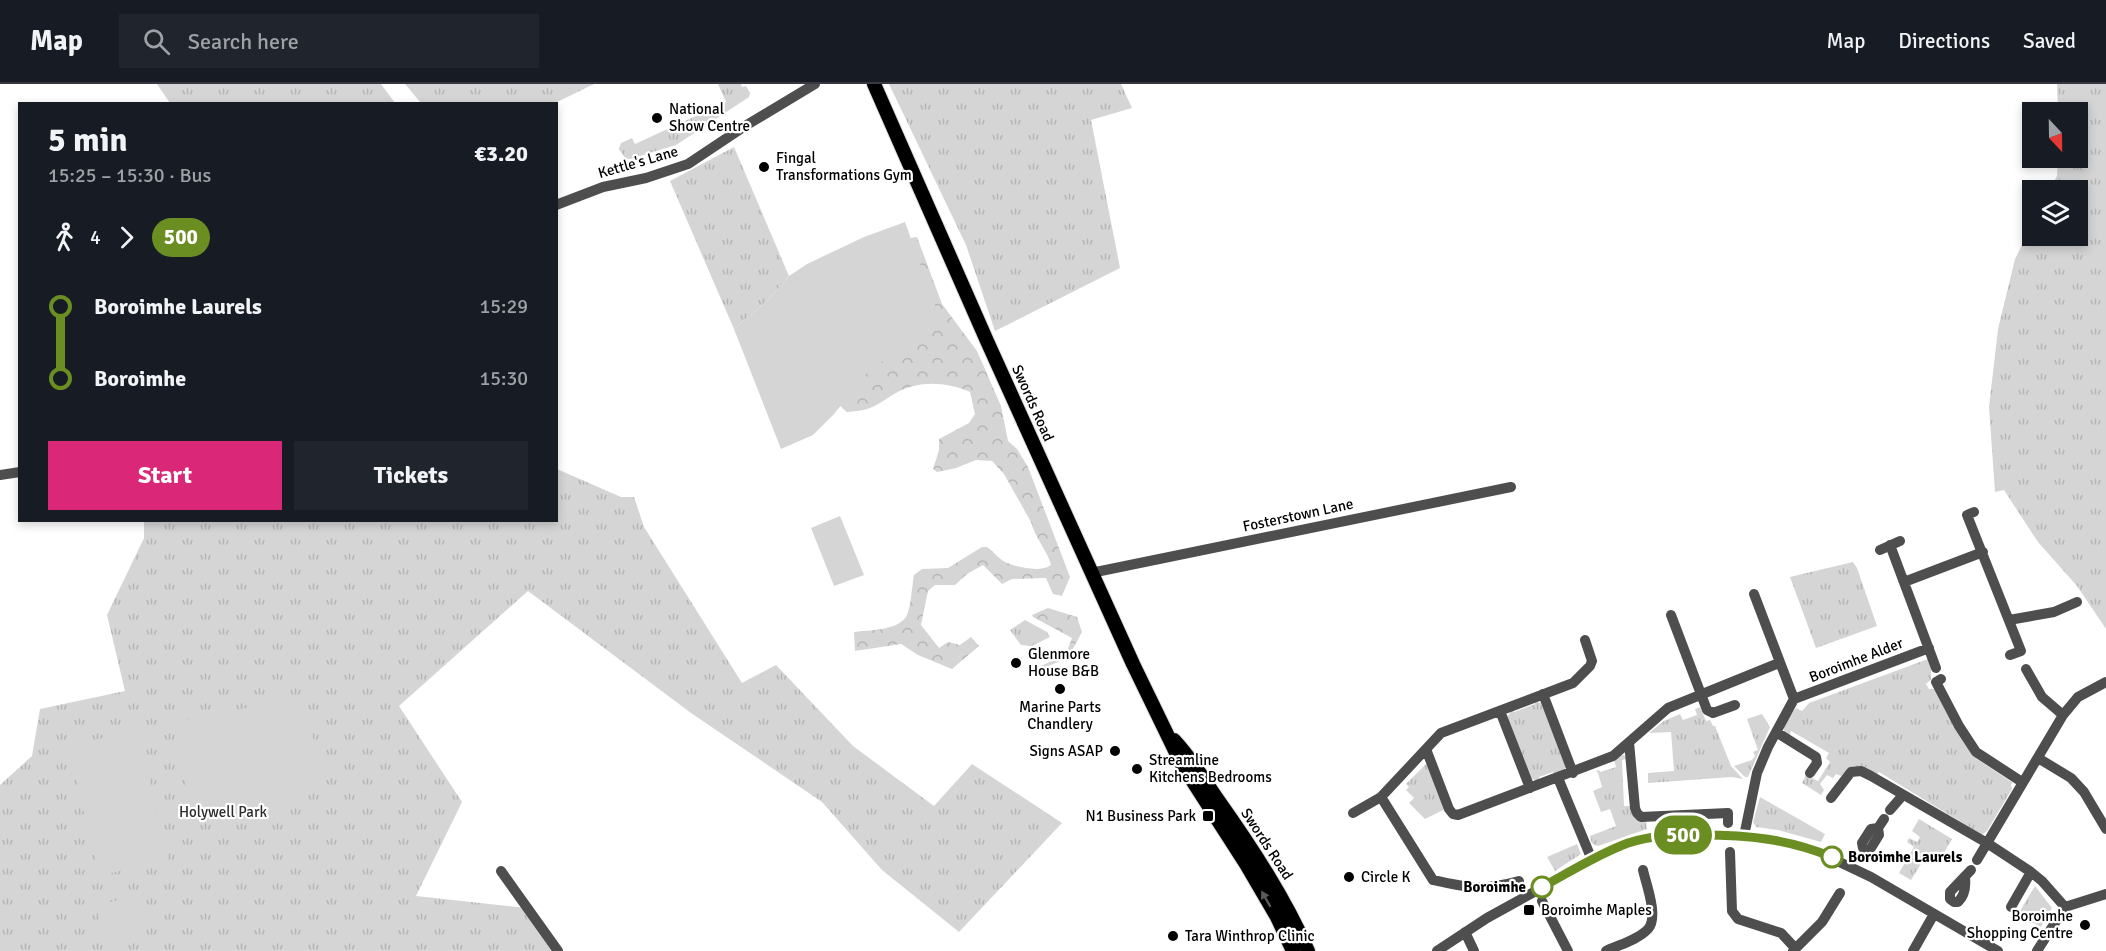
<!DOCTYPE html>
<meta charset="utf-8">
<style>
:root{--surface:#171b24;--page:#20242c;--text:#f1f3f6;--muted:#9ea1a6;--line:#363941;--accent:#db2777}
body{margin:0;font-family:Signika,sans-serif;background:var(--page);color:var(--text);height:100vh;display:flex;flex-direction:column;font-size:22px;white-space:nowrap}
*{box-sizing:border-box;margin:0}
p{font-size:20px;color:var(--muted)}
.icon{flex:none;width:33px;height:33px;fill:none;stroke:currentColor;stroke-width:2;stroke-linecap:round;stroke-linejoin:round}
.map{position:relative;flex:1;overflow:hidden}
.drawer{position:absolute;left:18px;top:18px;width:540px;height:420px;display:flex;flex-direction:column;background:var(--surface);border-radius:0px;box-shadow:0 3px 9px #0003}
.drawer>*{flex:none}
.badge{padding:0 12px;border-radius:20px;font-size:21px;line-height:39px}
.needle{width:39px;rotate:158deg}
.controls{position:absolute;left:2022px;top:18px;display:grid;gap:12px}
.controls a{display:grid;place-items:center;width:66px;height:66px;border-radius:0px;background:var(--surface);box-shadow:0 3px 9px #0003;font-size:30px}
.map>.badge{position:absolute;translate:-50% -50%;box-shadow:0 0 0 3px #fff}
.legs{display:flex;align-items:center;gap:9px;height:66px;padding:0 30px;font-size:20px}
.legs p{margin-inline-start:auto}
.headline{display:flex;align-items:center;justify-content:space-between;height:102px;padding:0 30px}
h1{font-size:33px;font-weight:700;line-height:45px}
.action{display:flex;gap:12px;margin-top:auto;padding:12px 30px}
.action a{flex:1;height:69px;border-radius:0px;background:var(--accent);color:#fff;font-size:24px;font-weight:700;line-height:69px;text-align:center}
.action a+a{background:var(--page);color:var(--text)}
ul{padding:0 30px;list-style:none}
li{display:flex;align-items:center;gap:21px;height:72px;font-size:22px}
li i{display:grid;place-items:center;width:9px;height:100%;margin:0 8px;background:currentColor}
li i::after{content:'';width:15px;height:15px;margin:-8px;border:4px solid;border-radius:50%;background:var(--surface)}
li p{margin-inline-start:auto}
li:first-child i{background:linear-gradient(#0000 50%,currentColor 0)}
li:last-child i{background:linear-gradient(currentColor 50%,#0000 0)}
header{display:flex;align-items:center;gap:36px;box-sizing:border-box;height:84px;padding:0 30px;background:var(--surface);border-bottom:2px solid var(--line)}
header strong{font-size:28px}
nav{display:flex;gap:33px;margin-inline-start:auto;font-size:21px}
.search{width:420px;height:54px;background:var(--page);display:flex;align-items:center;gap:15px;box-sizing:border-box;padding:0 21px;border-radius:0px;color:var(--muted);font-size:22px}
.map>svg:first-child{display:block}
.grass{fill:url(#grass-tufts)}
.forest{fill:url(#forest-crowns)}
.garden{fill:#d5d5d5}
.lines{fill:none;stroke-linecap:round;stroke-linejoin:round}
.major-casing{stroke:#dbdbdb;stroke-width:16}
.minor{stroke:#4e4e4e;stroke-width:10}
.major{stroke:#000;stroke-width:14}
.oneway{fill:#595959}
.line-1-casing{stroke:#fff;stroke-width:14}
.line-1{stroke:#6b8e23;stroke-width:9}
.poi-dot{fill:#000;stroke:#fff;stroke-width:2}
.stop-1-dot{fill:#fff;stroke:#6b8e23;stroke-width:3}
.labels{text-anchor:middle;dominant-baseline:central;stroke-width:4.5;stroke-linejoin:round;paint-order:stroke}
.poi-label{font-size:15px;fill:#000;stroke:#fff;text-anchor:start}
.street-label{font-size:15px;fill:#000;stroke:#fff}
.park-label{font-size:15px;fill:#2c2c2c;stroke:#fff}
.stop-label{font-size:15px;font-weight:bold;fill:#000;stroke:#fff;text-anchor:start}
</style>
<header>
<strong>Map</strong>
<div class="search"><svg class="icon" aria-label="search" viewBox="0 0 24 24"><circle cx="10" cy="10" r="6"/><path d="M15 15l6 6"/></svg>Search here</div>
<nav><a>Map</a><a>Directions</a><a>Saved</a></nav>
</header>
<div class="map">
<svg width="2106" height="867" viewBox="0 0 2106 867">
<defs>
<pattern id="grass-tufts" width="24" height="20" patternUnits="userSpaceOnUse" patternTransform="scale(1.5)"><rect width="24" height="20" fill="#d5d5d5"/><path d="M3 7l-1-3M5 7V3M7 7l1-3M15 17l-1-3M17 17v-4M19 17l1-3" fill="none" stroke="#b5b5b5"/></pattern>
<pattern id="forest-crowns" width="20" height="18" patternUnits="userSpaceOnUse" patternTransform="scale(1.5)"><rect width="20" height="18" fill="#d5d5d5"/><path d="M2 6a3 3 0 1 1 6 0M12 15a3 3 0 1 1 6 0" fill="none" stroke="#b5b5b5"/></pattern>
</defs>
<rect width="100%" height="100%" fill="#fff"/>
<path class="grass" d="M157,0H381L395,19H170Z
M405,0H594L555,19H421Z
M718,0H741L742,3L746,2L750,9L749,13L676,61L630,75L625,74L619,65L621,59L632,54L635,60L726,18Z
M889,0H1121L1132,24L1091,36L1120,184L995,247L966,161Z
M2057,0H2106V545L2077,502L2038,458L2004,406L1995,408L1989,323L1998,245L2015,175L2032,141V152H2078V106H2049L2057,92L2058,74H2078V28H2058Z
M734,63L789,192L768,216L734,245L670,97Z
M557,385L621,413H634L644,443L742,599L776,581L853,662L934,722L972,680L1062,739L959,848L882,786L822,718L691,629L528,507L399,622L462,718L416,812L527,824L558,867H0V701L32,672L40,625L125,607L107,531L144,454V437L556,436Z
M1853,478L1857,484L1877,542L1816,564L1790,493Z
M1025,536L1047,548L1050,553L1032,562L1021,561L1010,546Z
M1928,575L1931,584V596L1926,600L1929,605H1935L1974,673L2013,699L2011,700L2012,705L1987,747L1982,751L1879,688L1877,690L1850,684L1841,692L1836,690L1833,694L1827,691L1820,700L1824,706L1821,711L1802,699L1806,691L1818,697L1830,678L1826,674L1829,669L1791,647L1789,652L1784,648V640L1796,624L1802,627L1809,619Z
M1534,617L1541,619L1566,684L1554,691L1553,688L1539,693V696L1536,697L1531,694L1507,633L1513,625L1514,628L1535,620Z
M1700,623L1706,637L1710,636L1713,642H1715L1731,682L1743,695L1732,693L1648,699V689L1674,687L1671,648L1649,649L1664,637L1680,630L1683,636L1697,631L1695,625Z
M1762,630L1770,643L1748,693H1745L1734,682L1752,676L1755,672L1753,668L1758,666L1747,635Z
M1622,671H1624L1626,675L1622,676L1624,722H1630C1632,731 1637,737 1646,738L1647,745L1598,762C1592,761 1591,758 1590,752L1616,742L1610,725L1601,728L1593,707L1602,703L1598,689L1596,687L1599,686L1600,688L1616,683L1614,676Z
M1427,679L1445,725L1425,735L1409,719L1414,714L1406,706L1409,703L1406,700Z
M1760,713L1825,750L1821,758L1778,746L1756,743L1753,738Z
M1919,735L1952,755L1939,777L1927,770L1911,796L1899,789L1914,763L1907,758L1909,754L1917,758L1920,753L1912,747Z
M1577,760L1581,770L1555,787L1547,773Z
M2035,802L2052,824L2041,843L2018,830Z"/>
<path class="forest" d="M917,153L942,220L977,267L1001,322L1008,357L1017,365L1028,383L1070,493L1062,512L1053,510L1046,494L1012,495L1002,500L983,481L967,490L955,501H935L928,507L921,541L939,564L948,558L960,561L971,553L979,562L952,585L918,571L901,560L855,567L854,548C869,546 896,547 906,533C911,525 912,501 914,491L922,485L948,484L982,463H987C993,467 999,475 1005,478C1016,483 1041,489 1051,481C1047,466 1035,454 1031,438L1004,390L992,377L976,376L956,384L937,388L933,385L939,366V355L969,339L975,330L970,308C947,298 919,296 896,309C887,314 877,322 867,325C861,327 854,327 847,328L840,322L898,156Z
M1048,524L1077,533L1082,548L1068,574L1036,587L1039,583L1066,570L1072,554L1033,533L1032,531Z"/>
<path class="garden" d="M905,138L942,241L912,255L866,290L834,330L813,351L781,365L734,245L768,216L789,192L807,180L864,153Z
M840,432L864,491L834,502L811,444Z
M303,613L326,706L191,736L178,637Z
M137,646L168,775L99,792L68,662Z
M138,812L147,855L105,865L96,821Z"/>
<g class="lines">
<defs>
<path id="major" d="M874,0L987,257L1133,580L1181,679L1246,780L1277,833L1293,867
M1174,656C1192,675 1204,696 1218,716C1252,764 1284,813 1308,867"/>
</defs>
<use href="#major" class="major-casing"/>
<path class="minor" d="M556,121L603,103L646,94L688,80L745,42L815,0
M0,391L20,388
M1974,428L1967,431L2021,567L2010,571
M1890,461L1936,584
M1880,466L1900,457
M1091,489L1511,403
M1904,498L1983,468
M1671,531L1707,626L1713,629L1735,621
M2009,536L2054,528L2077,518
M2026,585L2042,613L2063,631
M1941,595L1936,598L1959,642L1976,668L2022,698
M1543,610L1573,689
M1794,615L1929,564
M1500,627L1530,704
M1776,648L1816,673L1817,679L1810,689
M1629,658L1635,724L1637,729L1641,733L1728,729V739
M1426,665L1449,725L1453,730L1458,731L1613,672L1668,624L1779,579
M2038,674L2071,694L2084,708L2106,745
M1558,694L1592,776
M1381,713L1433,796C1469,804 1482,807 1519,797
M1831,714L1851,688L1861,687L1871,692L1987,759L2031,788L2042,797L2065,823
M1890,726L1903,711
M1353,729L1381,713L1441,649L1573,599L1590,582L1592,577L1585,556
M1878,744L1871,745L1862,759L1863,764L1867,766L1871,764L1879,751L1878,744L1884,735
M1744,752L1757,689L1768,663L1794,615L1754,510
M1730,768L1732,827L1738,835L1781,849L1795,864
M1977,776L2063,631L2078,613L2106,598
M501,787L558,867
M1965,794C1966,803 1965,811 1958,818H1954L1950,815V808L1971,786
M1542,817L1568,867
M2011,823L2031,788
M1465,848L1474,867
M1437,867L1487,834L1610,766L1645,754L1659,752L1709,751L1760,753L1810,764L1871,793L1998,867
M1606,867C1618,861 1638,856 1648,845C1659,833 1646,800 1643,786
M1793,867L1822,838L1840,809
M1913,867L1934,830
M2037,867L2065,823L2106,810"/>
<use href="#major" class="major"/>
</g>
<defs><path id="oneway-solid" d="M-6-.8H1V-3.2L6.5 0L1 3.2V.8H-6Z" transform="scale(1.5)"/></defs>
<use class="oneway" href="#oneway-solid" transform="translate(1266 815) rotate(-120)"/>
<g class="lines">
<defs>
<path id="line-1" d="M1542,803C1570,788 1598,770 1628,759C1652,751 1676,751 1701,751C1749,751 1788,755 1832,773"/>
</defs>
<use href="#line-1" class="line-1-casing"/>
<use href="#line-1" class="line-1"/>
</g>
<g class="poi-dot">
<circle cx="657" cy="34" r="6"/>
<circle cx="764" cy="83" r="6"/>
<circle cx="1016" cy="579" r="6"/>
<circle cx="1060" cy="605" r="6"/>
<circle cx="1115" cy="667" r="6"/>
<circle cx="1137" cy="685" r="6"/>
<rect x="1202" y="726" width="12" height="12" rx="3"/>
<circle cx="1349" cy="793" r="6"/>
<rect x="1523" y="820" width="12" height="12" rx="3"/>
<circle cx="2085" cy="841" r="6"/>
<circle cx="1173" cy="852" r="6"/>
</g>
<g class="stop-1-dot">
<circle cx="1832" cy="773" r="10"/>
<circle cx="1542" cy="803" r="10"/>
</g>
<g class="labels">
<g class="poi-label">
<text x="669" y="25">National<tspan x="669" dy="17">Show Centre</tspan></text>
<text x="776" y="74">Fingal<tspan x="776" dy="17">Transformations Gym</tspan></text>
<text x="1028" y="570">Glenmore<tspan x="1028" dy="17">House B&amp;B</tspan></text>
<text x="1060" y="623" text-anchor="middle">Marine Parts<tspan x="1060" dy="17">Chandlery</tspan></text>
<text x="1103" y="667" text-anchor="end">Signs ASAP</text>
<text x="1149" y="676">Streamline<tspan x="1149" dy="17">Kitchens Bedrooms</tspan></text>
<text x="1196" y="732" text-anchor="end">N1 Business Park</text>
<text x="1361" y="793">Circle K</text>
<text x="1541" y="826">Boroimhe Maples</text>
<text x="2073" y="832" text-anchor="end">Boroimhe<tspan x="2073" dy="17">Shopping Centre</tspan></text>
<text x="1185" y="852">Tara Winthrop Clinic</text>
</g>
<g class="street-label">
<text transform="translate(638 78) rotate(-16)">Kettle's Lane</text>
<text transform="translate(1033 319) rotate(66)">Swords Road</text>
<text transform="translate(1298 431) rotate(-12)">Fosterstown Lane</text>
<text transform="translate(1856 576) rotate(-21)">Boroimhe Alder</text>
<text transform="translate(1267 760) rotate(57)">Swords Road</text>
</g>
<g class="park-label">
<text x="223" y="728">Holywell Park</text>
</g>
<g class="stop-label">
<text x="1848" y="773">Boroimhe Laurels</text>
<text x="1526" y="803" text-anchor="end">Boroimhe</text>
</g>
</g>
</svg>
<div class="controls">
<a><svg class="needle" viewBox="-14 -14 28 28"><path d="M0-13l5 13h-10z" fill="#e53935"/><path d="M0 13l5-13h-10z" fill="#9ea1a6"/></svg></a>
<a><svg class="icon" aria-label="layers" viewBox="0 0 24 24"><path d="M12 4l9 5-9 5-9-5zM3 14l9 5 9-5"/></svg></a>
</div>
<b class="badge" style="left:1683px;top:751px;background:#6b8e23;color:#fff">500</b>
<section class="drawer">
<div class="headline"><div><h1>5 min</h1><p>15:25 – 15:30 · Bus</p></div><b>€3.20</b></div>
<div class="legs"><svg class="icon" aria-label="walk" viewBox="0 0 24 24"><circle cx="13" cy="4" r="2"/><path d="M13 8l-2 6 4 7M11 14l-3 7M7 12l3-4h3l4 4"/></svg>4<svg class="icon" aria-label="forward" viewBox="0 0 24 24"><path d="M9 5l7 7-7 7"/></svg><b class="badge" style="background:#6b8e23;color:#fff">500</b></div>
<ul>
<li><i style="color:#6b8e23"></i><b>Boroimhe Laurels</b><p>15:29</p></li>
<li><i style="color:#6b8e23"></i><b>Boroimhe</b><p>15:30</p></li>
</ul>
<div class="action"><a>Start</a><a>Tickets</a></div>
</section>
</div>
